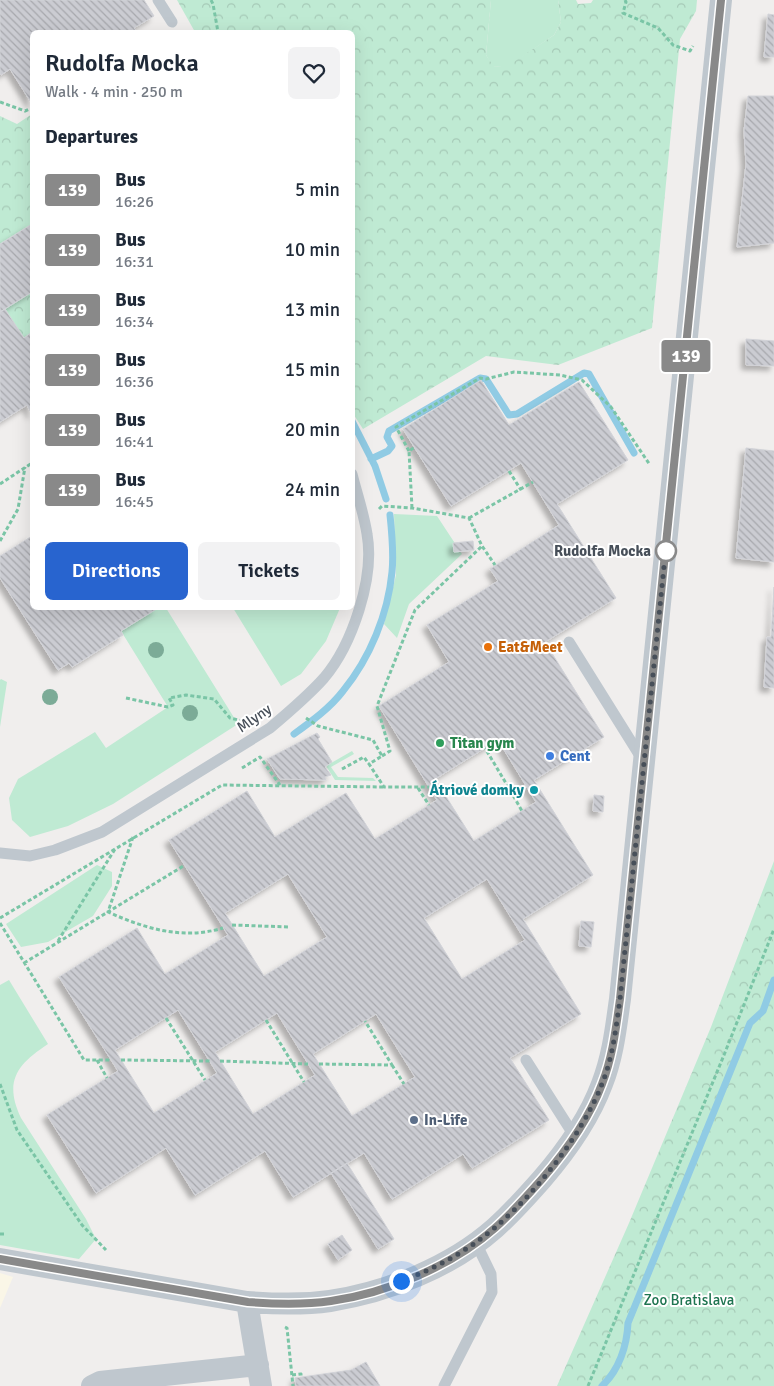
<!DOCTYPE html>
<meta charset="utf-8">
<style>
:root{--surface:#fff;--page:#f2f2f3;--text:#1f2937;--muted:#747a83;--accent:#2864cf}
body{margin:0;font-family:Signika,sans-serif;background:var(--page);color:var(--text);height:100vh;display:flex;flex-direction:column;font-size:19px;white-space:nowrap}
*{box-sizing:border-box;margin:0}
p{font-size:16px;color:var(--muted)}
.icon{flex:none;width:28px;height:28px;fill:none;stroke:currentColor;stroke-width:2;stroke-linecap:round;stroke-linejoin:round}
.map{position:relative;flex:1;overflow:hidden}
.side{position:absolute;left:30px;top:30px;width:325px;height:580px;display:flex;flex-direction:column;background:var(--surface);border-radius:8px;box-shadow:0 5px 20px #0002}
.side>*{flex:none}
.badge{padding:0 10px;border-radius:4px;font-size:18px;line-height:32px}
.you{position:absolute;width:25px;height:25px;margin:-12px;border:4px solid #fff;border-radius:50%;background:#1a73e8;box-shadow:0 0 0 8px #1a73e833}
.map>.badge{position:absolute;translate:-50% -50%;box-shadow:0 0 0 2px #fff}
h2{padding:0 15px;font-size:19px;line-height:45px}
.round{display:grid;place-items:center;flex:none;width:52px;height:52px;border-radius:8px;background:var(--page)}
.headline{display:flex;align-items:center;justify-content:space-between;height:85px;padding:0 15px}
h1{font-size:24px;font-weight:600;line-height:38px}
.action{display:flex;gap:10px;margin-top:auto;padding:10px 15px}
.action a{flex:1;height:58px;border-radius:8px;background:var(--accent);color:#fff;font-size:20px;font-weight:600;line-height:58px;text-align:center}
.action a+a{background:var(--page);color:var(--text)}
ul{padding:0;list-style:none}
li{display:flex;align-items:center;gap:15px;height:60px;padding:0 15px}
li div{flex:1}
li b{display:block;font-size:19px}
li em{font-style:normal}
li .badge{min-width:55px;font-weight:700;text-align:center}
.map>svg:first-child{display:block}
.commercial{fill:#faf6e7}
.grass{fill:#bfead3}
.forest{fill:url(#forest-crowns)}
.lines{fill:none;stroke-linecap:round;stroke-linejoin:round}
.stream{stroke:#90cbe4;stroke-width:7}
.building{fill:url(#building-back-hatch);stroke:#d2d3d8;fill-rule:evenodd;filter:url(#shadow)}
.path{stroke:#7ac5a6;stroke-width:3;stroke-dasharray:4 2.5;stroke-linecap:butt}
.lane{stroke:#bfc7ce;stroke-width:11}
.street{stroke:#bfc7ce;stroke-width:22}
.tree{fill:#7cab97}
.line-casing{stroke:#fff;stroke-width:11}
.line{stroke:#898989;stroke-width:8}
.walk{stroke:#474f59;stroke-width:5;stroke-dasharray:0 9}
.stop-dot{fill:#fff;stroke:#898989;stroke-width:2.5}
.food-dot{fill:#e8710a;stroke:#fff;stroke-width:2}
.leisure-dot{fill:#2e9e5b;stroke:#fff;stroke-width:2}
.shop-dot{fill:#3f7fe0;stroke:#fff;stroke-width:2}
.culture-dot{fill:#0f9aa8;stroke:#fff;stroke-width:2}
.service-dot{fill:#5c6f8a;stroke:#fff;stroke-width:2}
.labels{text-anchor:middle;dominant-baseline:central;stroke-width:4;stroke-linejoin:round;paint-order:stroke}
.stop-label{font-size:15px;font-weight:bold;fill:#474f59;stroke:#fff;text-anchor:end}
.food-label{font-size:15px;font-weight:bold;fill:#c56008;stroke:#fff;text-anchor:start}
.street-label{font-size:15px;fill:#474f59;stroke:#fff}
.leisure-label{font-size:15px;font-weight:bold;fill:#27864d;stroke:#fff;text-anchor:start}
.shop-label{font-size:15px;font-weight:bold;fill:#366cbe;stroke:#fff;text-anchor:start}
.culture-label{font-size:15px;font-weight:bold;fill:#0d838f;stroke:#fff;text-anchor:end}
.service-label{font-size:15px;font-weight:bold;fill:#4e5e75;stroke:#fff;text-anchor:start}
.park-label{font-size:15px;fill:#1e7450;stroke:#fff}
</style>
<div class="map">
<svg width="774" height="1386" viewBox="0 0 774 1386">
<defs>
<pattern id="forest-crowns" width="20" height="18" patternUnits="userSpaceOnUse" patternTransform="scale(1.25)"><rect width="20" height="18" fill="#bfead3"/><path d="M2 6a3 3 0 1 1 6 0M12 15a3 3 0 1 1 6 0" fill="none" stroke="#a6cab7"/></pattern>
<pattern id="building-back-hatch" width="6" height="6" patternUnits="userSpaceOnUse" patternTransform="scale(1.25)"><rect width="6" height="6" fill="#cbccd2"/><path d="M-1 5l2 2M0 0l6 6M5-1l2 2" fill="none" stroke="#a7a8ad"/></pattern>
<filter id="shadow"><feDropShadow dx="-4.5" dy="4.5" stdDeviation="2.5" flood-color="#0004"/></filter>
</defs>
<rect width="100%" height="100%" fill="#f0eeed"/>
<path class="commercial" d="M0,1273L13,1277L0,1308Z"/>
<path class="grass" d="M491,0H558L561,22L554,35L509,66L493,67L486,55Z
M394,514L437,516L462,554L409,604L397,638L384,624L396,575Z
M158,608H166L238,724L113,804L68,826L30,837L12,820L9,798L18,779L95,732L106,748L168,707L121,631Z
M233,608H340L326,641L301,674L281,686Z
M1,679L7,682L0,727V680Z
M352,751L354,754L331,767L338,777L373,778L376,781L335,780L326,766Z
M97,865L112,872V886L93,916L48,942L21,947L6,924Z
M9,980L48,1044C16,1065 4,1082 21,1118L86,1219L96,1239L79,1259L0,1245V985Z"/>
<path class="forest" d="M177,0H491L486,55L494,67L509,65L554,35L561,22L558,0H576L578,4L591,3L593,0H697L696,11L680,39L652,328L558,365L486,356L363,429L352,412V32H195Z
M32,114V224L0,244V116L17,124Z
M32,292V332L24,338L5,309Z
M774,861V1386H557L629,1223L711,1027Z"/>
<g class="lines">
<path class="stream" d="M352,421L375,466L386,499
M371,459L388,451L392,446L387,437L389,431L480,378L486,379L509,415L517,414L584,373L589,374L634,453
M294,734C312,721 330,708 343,691C370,658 388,614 392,572C394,553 392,534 390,515
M602,1386C619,1370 627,1346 628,1323L750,1023L763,1011L774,980"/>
</g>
<path class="building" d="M0,0H144L154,16L134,28L137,32H32V104L10,69L1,75L0,73Z
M768,14L774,15V57H764Z
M748,96H774V243L737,247L746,164L744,131Z
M32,224V292L0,312V244Z
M5,309L24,338L32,332V415L27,405L0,422V312Z
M746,339L774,341V366L746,365Z
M481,380L509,425L579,382L628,460L557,504L616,598L545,642L604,737L534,780L593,875L523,919L581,1014L510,1058L549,1120L472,1168L463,1154L392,1199L364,1153L293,1197L265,1151L195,1195L166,1148L96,1193L47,1115L118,1071L59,977L137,928L165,974L228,935L169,840L247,791L275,837L346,793L375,839L437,800L379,706L449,662L427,625L498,581L490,569L559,525L521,463L451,506L403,429ZM498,740L536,802L474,841L435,779ZM288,874L327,937L264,976L225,913ZM487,879L525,940L462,979L424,918ZM178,1010L217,1073L154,1113L115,1050ZM277,1013L315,1075L253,1114L215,1052ZM376,1014L415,1077L352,1116L313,1054Z
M746,448L774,451V562L736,558Z
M32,536V608H158L121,631L123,635L72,667L69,663L58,670L0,578V556Z
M473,541L474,550L454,552L453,543Z
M774,587V688L764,687L767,637H771Z
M317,733L320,737L318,739L332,762L325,767L331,775L325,777L326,780L280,779L267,759Z
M594,795L604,796L603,812L593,811Z
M581,921L594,922L591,947L579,946Z
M347,1163L394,1239L378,1249L331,1173Z
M342,1235L352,1250L338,1260L328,1244Z
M366,1362L380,1386H296L295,1378L351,1370Z"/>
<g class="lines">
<path class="path" d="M211,0L213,4L218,32
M625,0L626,2L623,13L658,28L673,45L690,51L693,46
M0,102L25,111L32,108
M409,451L396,427L480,378L486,379L514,372L560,375L582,380L611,407L650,465
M509,471L521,490
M0,484L32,463
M412,508L409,451L415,447
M379,509L382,506L412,508L469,518L482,546L495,565
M469,518L533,482
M0,541L18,509L25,467
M126,698L168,707L173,705L169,698L186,695L214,699L230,718L247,722
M306,718L318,726L373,740L382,756L369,764L384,787H429
M382,756L390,751L377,706L415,610L482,546
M242,768L260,757L280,785
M342,769L364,757L369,764
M418,788L429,805
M441,788L510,790L485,748
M510,790L522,811
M133,837L108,912C146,929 183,940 223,928
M0,918L222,785L384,787
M0,923L84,1060H110
M232,925L289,927
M58,941L115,849
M24,963L185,865
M166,1018L205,1080
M266,1020L304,1082
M97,1060L107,1078
M121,1060L210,1061
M220,1061L308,1064
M319,1064L392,1065L365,1021
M392,1065L404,1084
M0,1084L17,1130L82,1225L106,1250
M0,1234H5
M285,1327L287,1328L293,1386
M292,1375L301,1374V1377
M588,1386L724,1055L774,929"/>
<path class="lane" d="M158,0L172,22
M569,642L642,759
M0,853L30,856L55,850L102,832L270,728C289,712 308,696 324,678C352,645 375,578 367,534C364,514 357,494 352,474
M526,1060L575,1137
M444,1386L492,1292L491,1274L476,1243"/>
<path class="street" d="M0,1259L247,1302C275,1304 303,1305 330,1301C388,1292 451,1267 495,1228C512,1213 527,1196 542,1179C567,1150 589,1119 602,1084C613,1056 616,1027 620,999L721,0
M247,1302L261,1386
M92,1386L100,1382L258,1365"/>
</g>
<g class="tree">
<circle cx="156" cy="650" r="8"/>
<circle cx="50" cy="697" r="8"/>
<circle cx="190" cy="713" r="8"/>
</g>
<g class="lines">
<defs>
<path id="line" d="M0,1259L248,1302C275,1304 303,1305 331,1301C387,1293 452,1266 495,1228C512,1213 527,1196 542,1179C567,1150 589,1119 602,1084C613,1056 616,1027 620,999L721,0"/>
</defs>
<use href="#line" class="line-casing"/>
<use href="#line" class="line"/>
<path class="walk" d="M401,1281C427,1272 452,1259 475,1243C525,1208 580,1140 602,1084C613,1057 616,1027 620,999L666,547V551"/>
</g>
<circle class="stop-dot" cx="666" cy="551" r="10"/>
<circle class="food-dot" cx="488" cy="647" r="5"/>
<circle class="leisure-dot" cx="440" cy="743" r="5"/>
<circle class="shop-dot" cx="550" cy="756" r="5"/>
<circle class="culture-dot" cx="534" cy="790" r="5"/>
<circle class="service-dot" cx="414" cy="1120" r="5"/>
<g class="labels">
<g class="stop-label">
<text x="651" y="551">Rudolfa Mocka</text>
</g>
<g class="food-label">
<text x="498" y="647">Eat&amp;Meet</text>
</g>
<g class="street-label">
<text transform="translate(254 718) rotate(-35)">Mlyny</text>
</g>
<g class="leisure-label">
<text x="450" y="743">Titan gym</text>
</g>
<g class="shop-label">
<text x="560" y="756">Cent</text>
</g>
<g class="culture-label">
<text x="524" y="790">Átriové domky</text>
</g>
<g class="service-label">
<text x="424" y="1120">In-Life</text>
</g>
<g class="park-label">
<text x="689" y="1300">Zoo Bratislava</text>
</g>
</g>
</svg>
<div class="you" style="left:401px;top:1281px"></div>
<b class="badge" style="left:686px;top:356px;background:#898989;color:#fff">139</b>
<section class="side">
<div class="headline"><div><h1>Rudolfa Mocka</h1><p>Walk · 4 min · 250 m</p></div><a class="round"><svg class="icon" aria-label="heart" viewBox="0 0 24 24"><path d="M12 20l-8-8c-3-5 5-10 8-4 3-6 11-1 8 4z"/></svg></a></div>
<h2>Departures</h2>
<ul>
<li><span class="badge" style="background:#898989;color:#fff">139</span><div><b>Bus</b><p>16:26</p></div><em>5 min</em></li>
<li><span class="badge" style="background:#898989;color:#fff">139</span><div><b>Bus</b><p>16:31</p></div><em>10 min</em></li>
<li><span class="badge" style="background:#898989;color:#fff">139</span><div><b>Bus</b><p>16:34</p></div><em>13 min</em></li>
<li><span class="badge" style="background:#898989;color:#fff">139</span><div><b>Bus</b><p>16:36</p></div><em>15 min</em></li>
<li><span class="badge" style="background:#898989;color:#fff">139</span><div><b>Bus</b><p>16:41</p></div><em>20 min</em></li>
<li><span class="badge" style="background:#898989;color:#fff">139</span><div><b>Bus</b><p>16:45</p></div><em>24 min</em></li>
</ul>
<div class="action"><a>Directions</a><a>Tickets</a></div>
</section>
</div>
